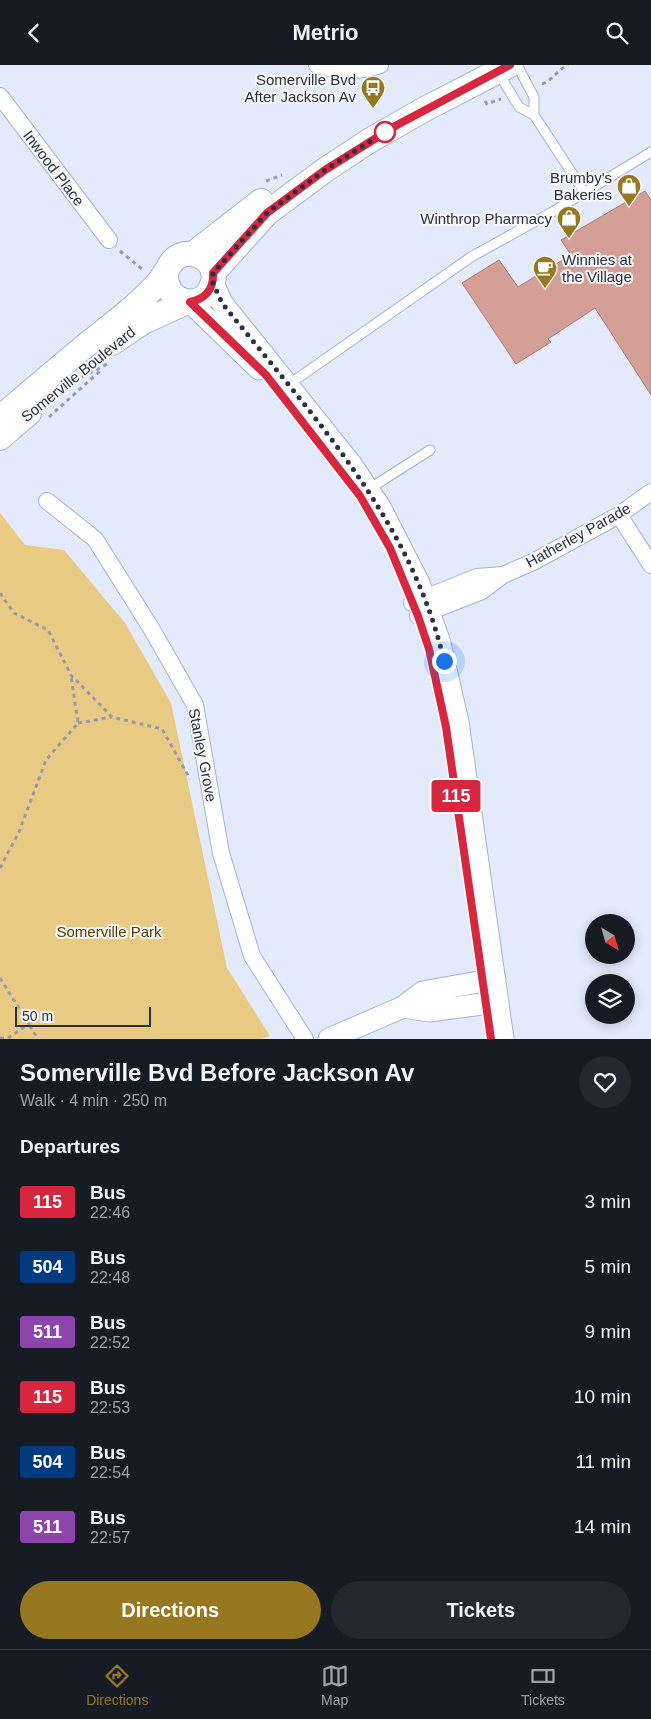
<!DOCTYPE html>
<meta charset="utf-8">
<style>
:root{--surface:#171b24;--page:#242831;--text:#f1f3f6;--muted:#9ea1a6;--line:#363941;--accent:#977820}
body{margin:0;font-family:Helvetica,sans-serif;background:var(--page);color:var(--text);height:100vh;display:flex;flex-direction:column;font-size:19px;white-space:nowrap}
*{box-sizing:border-box;margin:0}
p{font-size:16px;color:var(--muted)}
.icon{flex:none;width:28px;height:28px;fill:none;stroke:currentColor;stroke-width:2;stroke-linecap:round;stroke-linejoin:round}
.map{position:relative;height:974px;overflow:hidden}
.drawer{display:flex;flex-direction:column;background:var(--surface);flex:1}
.drawer>*{flex:none}
.badge{padding:0 10px;border-radius:4px;font-size:18px;line-height:32px}
.needle{width:32px;rotate:143deg}
.fabs{position:absolute;left:585px;top:849px;display:grid;gap:10px}
.fabs a{display:grid;place-items:center;width:50px;height:50px;border-radius:50%;background:var(--surface);box-shadow:0 2px 12px #0003;font-size:25px}
.scale{position:absolute;left:15px;bottom:12px;width:136px;box-sizing:border-box;padding-left:5px;border:2px solid #2a3142;border-top:0;font-size:14px;line-height:18px;white-space:nowrap;color:#2a3142;-webkit-text-stroke:4px #f7f7f7;paint-order:stroke}
.you{position:absolute;width:25px;height:25px;margin:-12px;border:4px solid #fff;border-radius:50%;background:#1a73e8;box-shadow:0 0 0 8px #1a73e833}
.map>.badge{position:absolute;translate:-50% -50%;box-shadow:0 0 0 2px #fff}
h2{padding:0 20px;font-size:19px;line-height:45px}
.round{display:grid;place-items:center;flex:none;width:52px;height:52px;border-radius:26px;background:var(--page)}
.head{display:flex;align-items:center;justify-content:space-between;height:85px;padding:0 20px}
h1{font-size:24px;font-weight:800;line-height:38px}
.cta{display:flex;gap:10px;margin-top:auto;padding:10px 20px}
.cta a{flex:1;height:58px;border-radius:30px;background:var(--accent);color:#fff;font-size:20px;font-weight:800;line-height:58px;text-align:center}
.cta a+a{background:var(--page);color:var(--text)}
ul{padding:0;list-style:none}
li{display:flex;align-items:center;gap:15px;height:65px;padding:0 20px}
li div{flex:1}
li b{display:block;font-size:19px}
li em{font-style:normal}
li .badge{min-width:55px;font-weight:700;text-align:center}
header{display:flex;justify-content:space-between;align-items:center;height:65px;padding:0 20px;background:var(--surface);font-size:22px;font-weight:800}
.dock{display:flex;justify-content:space-around;align-items:center;height:70px;border-top:1px solid var(--line);background:var(--surface);font-size:14px;color:var(--muted)}
.dock a{display:grid;justify-items:center;gap:2px}
.dock .active{color:var(--accent)}
.map>svg:first-child{display:block}
.green{fill:#e8ca82}
.building{fill:#d39e96;stroke:#af7c75}
.lines{fill:none;stroke-linecap:round;stroke-linejoin:round}
.service-casing{stroke:#a0b1dd;stroke-width:11}
.minor-casing{stroke:#a0b1dd;stroke-width:18}
.tertiary-casing{stroke:#a0b1dd;stroke-width:23}
.secondary-casing{stroke:#a0b1dd;stroke-width:26}
.path{stroke:#959cae;stroke-width:3;stroke-dasharray:4 4;stroke-linecap:butt}
.service{stroke:#fff;stroke-width:9}
.minor{stroke:#fff;stroke-width:16}
.tertiary{stroke:#fff;stroke-width:21}
.secondary{stroke:#fff;stroke-width:24}
.line-casing{stroke:#fff;stroke-width:11}
.line{stroke:#d7263d;stroke-width:8}
.walk{stroke:#2a3142;stroke-width:5;stroke-dasharray:0 9}
.stop-dot{fill:#fff;stroke:#d7263d;stroke-width:2.5}
.labels{text-anchor:middle;dominant-baseline:central;stroke-width:4;stroke-linejoin:round;paint-order:stroke}
.poi-label{font-size:15px;fill:#2a3142;stroke:#f7f7f7;text-anchor:end}
.street-label{font-size:15px;fill:#2a3142;stroke:#f7f7f7}
.park-label{font-size:15px;fill:#523e00;stroke:#f7f7f7}
</style>
<header><svg class="icon" aria-label="back" viewBox="0 0 24 24"><path d="M15 5l-7 7 7 7"/></svg>Metrio<svg class="icon" aria-label="search" viewBox="0 0 24 24"><circle cx="10" cy="10" r="6"/><path d="M15 15l6 6"/></svg></header>
<div class="map">
<svg width="651" height="974" viewBox="0 0 651 974">
<rect width="100%" height="100%" fill="#e3eafc"/>
<path class="green" d="M0,448L25,480L64,485L125,558L171,638L227,903L270,971L261,974H0Z"/>
<path class="building" d="M645,126L651,135V330L595,243L548,274L551,277L516,299L462,218L499,195L518,222L571,190L561,175Z"/>
<g class="lines">
<defs>
<path id="service" d="M517,0L534,32V50
M498,7L519,42L534,50L585,128
M288,320L471,192L554,146L651,87
M369,424L430,385"/>
<path id="minor" d="M317,0C337,6 360,7 380,0
M0,31L109,175
M47,436L95,474L151,563L195,640L221,788L252,891L305,974
M619,450L651,500
M412,538L477,512L503,510
M418,551L482,526L503,510L533,497L619,450L651,427"/>
<path id="tertiary" d="M213,218L222,238L351,399L380,442L419,518L440,578L458,657L503,974
M190,237L259,304
M403,942L429,946L498,937
M329,974L403,942L423,927L495,914"/>
<path id="secondary" d="M193,189L261,136
M213,208L267,148L325,105L369,76L425,44L510,0
M112,278L143,257L187,237
M0,353C28,329 56,305 84,282C102,267 122,253 140,236C149,228 159,218 165,208C170,201 171,195 179,191C196,183 218,198 213,217C205,248 164,240 166,208
M0,373L29,348"/>
</defs>
<use href="#service" class="service-casing"/>
<use href="#minor" class="minor-casing"/>
<use href="#tertiary" class="tertiary-casing"/>
<use href="#secondary" class="secondary-casing"/>
<path class="path" d="M542,19C553,15 557,5 568,0
M485,36L487,39L501,34
M266,116L282,110
M120,186L142,204
M82,312L109,298
M49,352L100,306
M0,528L14,548L48,565L71,610L112,652L162,664L190,714
M78,658L112,652
M0,803L19,767L46,695L78,658L71,611
M0,913L38,974
M0,973H8L30,958"/>
<use href="#service" class="service"/>
<use href="#minor" class="minor"/>
<use href="#tertiary" class="tertiary"/>
<use href="#secondary" class="secondary"/>
</g>
<g class="lines">
<defs>
<path id="line" d="M491,974L446,662L429,584L418,551L390,483L360,431L266,310L190,237C205,234 214,224 213,208L267,148L325,105L397,60L510,0"/>
</defs>
<use href="#line" class="line-casing"/>
<use href="#line" class="line"/>
<path class="walk" d="M385,67L325,105L267,148L213,208V218L222,238C310,348 412,455 444,596"/>
</g>
<defs>
<symbol id="bus-pin" viewBox="-11 -11 22 30"><path d="M0 17L-7.5 6A9.5 9.5 0 1 1 7.5 6Z" fill="#977820" stroke="#f7f7f7"/><path d="M-5-6H5V4H4V6H2V4H-2V6H-4V4H-5ZM-3.5-4V0h7V-4ZM-3.5 1.2v1.5H-2V1.2ZM2 1.2v1.5H3.5V1.2Z" fill="#fff"/></symbol>
<symbol id="shop-pin" viewBox="-11 -11 22 30"><path d="M0 17L-7.5 6A9.5 9.5 0 1 1 7.5 6Z" fill="#977820" stroke="#f7f7f7"/><path d="M-5-2.5h2.3a2.7 3.5 0 0 1 5.4 0H5L5.5 6h-11ZM-1.5-2.5h3a1.5 2.3 0 0 0-3 0Z" fill="#fff"/></symbol>
<symbol id="cafe-pin" viewBox="-11 -11 22 30"><path d="M0 17L-7.5 6A9.5 9.5 0 1 1 7.5 6Z" fill="#977820" stroke="#f7f7f7"/><path d="M-5.5-4.5H6V0H3Q3 3.5 0 3.5H-2.5Q-5.5 3.5-5.5 0ZM3-3.2v2h1.7v-2ZM-6 4.5H4V6H-6Z" fill="#fff"/></symbol>
</defs>
<g fill-rule="evenodd">
<use href="#bus-pin" x="359" y="9" width="28" height="38"/>
<use href="#shop-pin" x="615" y="107" width="28" height="38"/>
<use href="#shop-pin" x="555" y="139" width="28" height="38"/>
<use href="#cafe-pin" x="531" y="189" width="28" height="38"/>
</g>
<circle class="stop-dot" cx="385" cy="67" r="10"/>
<g class="labels">
<g class="poi-label">
<text x="356" y="14">Somerville Bvd<tspan x="356" dy="17">After Jackson Av</tspan></text>
<text x="612" y="112">Brumby's<tspan x="612" dy="17">Bakeries</tspan></text>
<text x="552" y="153">Winthrop Pharmacy</text>
<text x="562" y="194" text-anchor="start">Winnies at<tspan x="562" dy="17">the Village</tspan></text>
</g>
<g class="street-label">
<text transform="translate(54 103) rotate(53)">Inwood Place</text>
<text transform="translate(78 309) rotate(-39)">Somerville Boulevard</text>
<text transform="translate(578 470) rotate(-29)">Hatherley Parade</text>
<text transform="translate(203 690) rotate(79)">Stanley Grove</text>
</g>
<g class="park-label">
<text x="109" y="866">Somerville Park</text>
</g>
</g>
</svg>
<div class="fabs">
<a><svg class="needle" viewBox="-14 -14 28 28"><path d="M0-13l5 13h-10z" fill="#e53935"/><path d="M0 13l5-13h-10z" fill="#9ea1a6"/></svg></a>
<a><svg class="icon" aria-label="layers" viewBox="0 0 24 24"><path d="M12 4l9 5-9 5-9-5zM3 14l9 5 9-5"/></svg></a>
</div>
<div class="scale">50 m</div>
<div class="you" style="left:444px;top:596px"></div>
<b class="badge" style="left:456px;top:731px;background:#d7263d;color:#fff">115</b>
</div>
<section class="drawer">
<div class="head"><div><h1>Somerville Bvd Before Jackson Av</h1><p>Walk · 4 min · 250 m</p></div><a class="round"><svg class="icon" aria-label="heart" viewBox="0 0 24 24"><path d="M12 20l-8-8c-3-5 5-10 8-4 3-6 11-1 8 4z"/></svg></a></div>
<h2>Departures</h2>
<ul>
<li><span class="badge" style="background:#d7263d;color:#fff">115</span><div><b>Bus</b><p>22:46</p></div><em>3 min</em></li>
<li><span class="badge" style="background:#003b80;color:#fff">504</span><div><b>Bus</b><p>22:48</p></div><em>5 min</em></li>
<li><span class="badge" style="background:#8e44ad;color:#fff">511</span><div><b>Bus</b><p>22:52</p></div><em>9 min</em></li>
<li><span class="badge" style="background:#d7263d;color:#fff">115</span><div><b>Bus</b><p>22:53</p></div><em>10 min</em></li>
<li><span class="badge" style="background:#003b80;color:#fff">504</span><div><b>Bus</b><p>22:54</p></div><em>11 min</em></li>
<li><span class="badge" style="background:#8e44ad;color:#fff">511</span><div><b>Bus</b><p>22:57</p></div><em>14 min</em></li>
</ul>
<div class="cta"><a>Directions</a><a>Tickets</a></div>
</section>
<nav class="dock">
<a class="active"><svg class="icon" aria-label="directions" viewBox="0 0 24 24"><path d="M12 3l9 9-9 9-9-9zM9 14v-3h6M13 9l2 2-2 2"/></svg>Directions</a>
<a><svg class="icon" aria-label="map" viewBox="0 0 24 24"><path d="M3 6l6-2 6 2 6-2v14l-6 2-6-2-6 2zM9 4v14M15 6v14"/></svg>Map</a>
<a><svg class="icon" aria-label="tickets" viewBox="0 0 24 24"><path d="M3 7h18v10H3zM15 7v10"/></svg>Tickets</a>
</nav>
